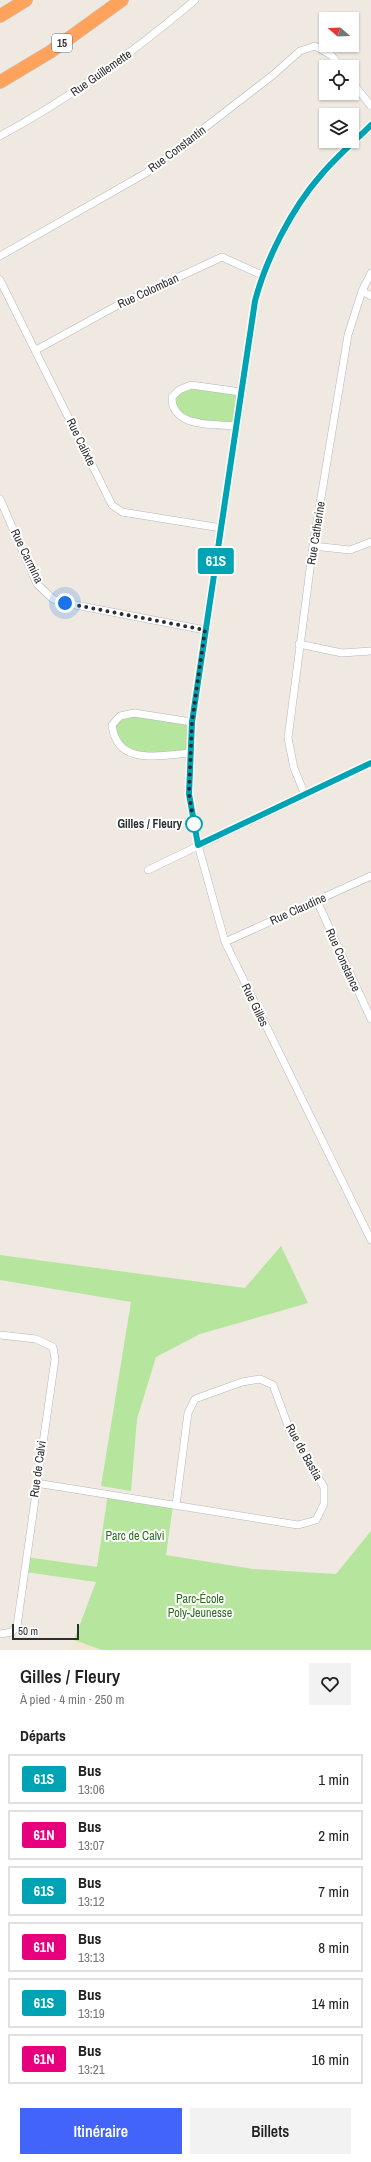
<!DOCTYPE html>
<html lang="fr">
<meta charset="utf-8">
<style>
:root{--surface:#fff;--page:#f2f2f2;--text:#222;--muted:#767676;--line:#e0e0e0;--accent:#4264fb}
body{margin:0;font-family:"Archivo Narrow",sans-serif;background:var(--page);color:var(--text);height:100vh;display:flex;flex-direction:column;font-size:15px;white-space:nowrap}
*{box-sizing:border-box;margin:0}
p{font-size:13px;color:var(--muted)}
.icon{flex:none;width:22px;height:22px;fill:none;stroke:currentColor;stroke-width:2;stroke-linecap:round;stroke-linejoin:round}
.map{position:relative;height:1650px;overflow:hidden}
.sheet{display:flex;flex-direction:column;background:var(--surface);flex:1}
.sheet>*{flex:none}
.badge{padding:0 8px;border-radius:3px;font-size:14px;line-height:26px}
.needle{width:26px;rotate:289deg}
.controls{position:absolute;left:319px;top:12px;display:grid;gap:8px}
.controls a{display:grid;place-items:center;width:40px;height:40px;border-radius:0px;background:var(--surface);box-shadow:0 1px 3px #0004;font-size:20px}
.scale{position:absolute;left:12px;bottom:10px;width:67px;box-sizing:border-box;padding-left:4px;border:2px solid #2e2e2e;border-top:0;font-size:11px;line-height:14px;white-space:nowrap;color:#2e2e2e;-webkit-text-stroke:3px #fff;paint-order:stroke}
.you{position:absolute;width:20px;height:20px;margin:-10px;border:3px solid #fff;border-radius:50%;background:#1a73e8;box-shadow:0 0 0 6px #1a73e833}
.map>.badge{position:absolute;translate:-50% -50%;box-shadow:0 0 0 2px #fff}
h2{padding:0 20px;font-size:15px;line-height:36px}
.round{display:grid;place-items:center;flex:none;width:42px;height:42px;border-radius:0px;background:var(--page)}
.headline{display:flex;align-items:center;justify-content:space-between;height:68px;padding:0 20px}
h1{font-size:19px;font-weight:600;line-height:30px}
.button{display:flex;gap:8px;margin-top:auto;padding:8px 20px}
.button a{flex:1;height:46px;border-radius:0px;background:var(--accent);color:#fff;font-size:16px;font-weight:600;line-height:46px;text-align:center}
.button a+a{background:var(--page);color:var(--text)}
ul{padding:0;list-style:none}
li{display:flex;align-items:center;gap:12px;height:50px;margin:0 8px 6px;padding:0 12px;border:2px solid var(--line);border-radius:0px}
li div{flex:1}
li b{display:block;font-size:15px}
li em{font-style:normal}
li .badge{min-width:44px;font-weight:700;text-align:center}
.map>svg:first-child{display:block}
.education{fill:#f0e6d1}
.green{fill:#b6e59e}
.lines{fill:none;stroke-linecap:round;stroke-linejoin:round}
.minor-casing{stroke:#b4b7c1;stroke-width:8}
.motorway-casing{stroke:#c9c9c9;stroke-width:14}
.minor{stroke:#fff;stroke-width:7}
.motorway{stroke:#ffa35c;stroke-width:13}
.line-casing{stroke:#fff;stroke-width:9}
.line{stroke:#00a3b4;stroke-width:6}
.walk{stroke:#2e2e2e;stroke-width:4;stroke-dasharray:0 7.2}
.stop-dot{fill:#fff;stroke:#00a3b4;stroke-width:2}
.labels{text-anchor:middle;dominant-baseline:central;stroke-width:4;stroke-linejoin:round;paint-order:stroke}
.shield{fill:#fff;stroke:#6d6d6d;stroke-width:1}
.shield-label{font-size:11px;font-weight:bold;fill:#2e2e2e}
.street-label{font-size:12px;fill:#2e2e2e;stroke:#fff}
.stop-label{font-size:12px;font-weight:bold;fill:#2e2e2e;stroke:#fff;text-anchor:end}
.park-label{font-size:12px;fill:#2c6e1b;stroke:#fff}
</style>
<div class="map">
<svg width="371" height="1650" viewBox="0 0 371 1650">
<rect width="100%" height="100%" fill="#efe9e1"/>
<path class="education" d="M74,1640L102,1650H70Z"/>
<path class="green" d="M191,385L241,392L236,426L196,423L177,415L172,397Z
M134,713L192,722L191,753L144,757L124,751L112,725L120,716Z
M281,1246L308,1303L200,1334L156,1357L137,1419L131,1491L101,1486L131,1302L0,1280V1255L245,1288Z
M108,1494L173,1505L166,1555L253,1569L336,1574L371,1531V1650H102L74,1640L96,1582L25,1572L26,1557L97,1567Z"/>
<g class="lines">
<defs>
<path id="minor" d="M352,82L371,106
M371,125C355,141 336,157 321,175C293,207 266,260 255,301L192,722L189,794L198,845L225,942L371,1240
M0,136C70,98 134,52 195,0
M0,256L146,173L273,75L300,51L315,46L331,55L341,67
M0,280L112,505L122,512L221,528
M362,291L371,296
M36,350L118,305L222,257L262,275
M236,426C214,424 171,428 172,397L179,390L191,385L241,392
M0,499L37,584L53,599L65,603L205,630
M313,546L350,550L371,542
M299,644L342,653L371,651
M191,753C160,755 117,767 112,725L120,716L134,713L192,722
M305,795L294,768L288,738L313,546L348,335L362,291L371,273
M148,870L371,763
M317,901L371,1019
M225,942L371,876
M0,1335L36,1339L53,1347L55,1359L17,1626L12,1632L0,1634
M36,1483L298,1525L316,1520L324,1504V1487L290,1431L273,1385L260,1379L242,1382L195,1399L188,1413L176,1505"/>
<path id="motorway" d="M0,16L26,0
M0,82L50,52L122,0"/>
</defs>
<use href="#minor" class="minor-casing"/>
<use href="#motorway" class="motorway-casing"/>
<use href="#minor" class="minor"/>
<use href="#motorway" class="motorway"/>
</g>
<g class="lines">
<defs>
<path id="line" d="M371,125C355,141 336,157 321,175C292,208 266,259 255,301L192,722L189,794L198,845L371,763"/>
</defs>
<use href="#line" class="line-casing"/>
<use href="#line" class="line"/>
<path class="walk" d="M65,603L205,630L192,722L189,794L194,824"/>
</g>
<circle class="stop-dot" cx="194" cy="824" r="8"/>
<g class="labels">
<rect class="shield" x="52" y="34" width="20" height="18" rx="3"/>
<g class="shield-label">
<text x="62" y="43">15</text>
</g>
<g class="street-label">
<text transform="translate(101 73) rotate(-35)">Rue Guillemette</text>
<text transform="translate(177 149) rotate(-37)">Rue Constantin</text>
<text transform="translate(148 291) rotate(-25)">Rue Colomban</text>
<text transform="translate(81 442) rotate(64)">Rue Calixte</text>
<text transform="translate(316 533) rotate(-81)">Rue Catherine</text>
<text transform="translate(27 556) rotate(64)">Rue Carmina</text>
<text transform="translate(298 909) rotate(-24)">Rue Claudine</text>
<text transform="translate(343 960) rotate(66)">Rue Constance</text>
<text transform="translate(255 1005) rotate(64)">Rue Gilles</text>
<text transform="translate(304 1452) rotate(61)">Rue de Bastia</text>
<text transform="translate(38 1469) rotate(-82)">Rue de Calvi</text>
</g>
<g class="stop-label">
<text x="182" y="824">Gilles / Fleury</text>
</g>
<g class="park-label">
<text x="135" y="1536">Parc de Calvi</text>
<text x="200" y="1599">Parc-École<tspan x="200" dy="14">Poly-Jeunesse</tspan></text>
</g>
</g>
</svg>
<div class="controls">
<a><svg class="needle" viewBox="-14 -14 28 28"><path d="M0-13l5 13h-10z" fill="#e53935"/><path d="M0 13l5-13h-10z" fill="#767676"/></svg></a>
<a><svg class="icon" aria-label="locate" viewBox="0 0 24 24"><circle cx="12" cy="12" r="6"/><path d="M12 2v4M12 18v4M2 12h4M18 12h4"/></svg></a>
<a><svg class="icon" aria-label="layers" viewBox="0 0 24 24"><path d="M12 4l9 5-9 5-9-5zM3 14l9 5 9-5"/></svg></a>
</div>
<div class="scale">50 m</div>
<div class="you" style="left:65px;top:603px"></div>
<b class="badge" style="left:216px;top:561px;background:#00a3b4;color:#fff">61S</b>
</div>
<section class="sheet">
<div class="headline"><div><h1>Gilles / Fleury</h1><p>À pied · 4 min · 250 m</p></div><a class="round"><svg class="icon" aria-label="heart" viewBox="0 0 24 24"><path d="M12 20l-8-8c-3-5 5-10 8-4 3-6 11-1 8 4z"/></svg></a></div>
<h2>Départs</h2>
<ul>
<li><span class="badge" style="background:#00a3b4;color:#fff">61S</span><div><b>Bus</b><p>13:06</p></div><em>1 min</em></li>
<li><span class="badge" style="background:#e6007e;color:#fff">61N</span><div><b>Bus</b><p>13:07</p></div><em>2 min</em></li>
<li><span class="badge" style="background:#00a3b4;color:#fff">61S</span><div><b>Bus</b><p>13:12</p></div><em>7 min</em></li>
<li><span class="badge" style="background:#e6007e;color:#fff">61N</span><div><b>Bus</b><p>13:13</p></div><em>8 min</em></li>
<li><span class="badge" style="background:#00a3b4;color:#fff">61S</span><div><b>Bus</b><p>13:19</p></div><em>14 min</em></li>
<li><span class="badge" style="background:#e6007e;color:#fff">61N</span><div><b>Bus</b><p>13:21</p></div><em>16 min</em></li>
</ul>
<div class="button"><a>Itinéraire</a><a>Billets</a></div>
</section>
